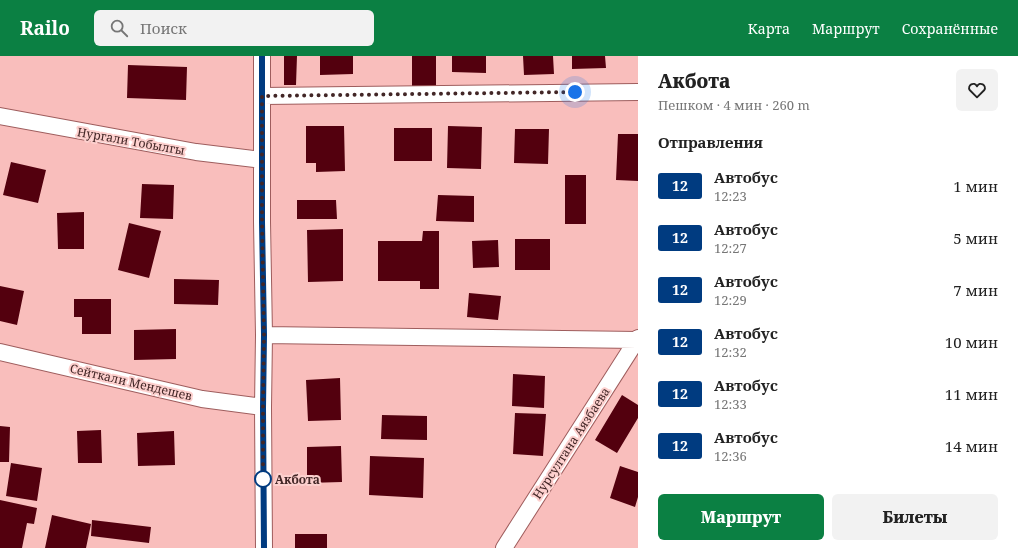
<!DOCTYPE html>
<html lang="ru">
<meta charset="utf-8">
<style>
:root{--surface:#fff;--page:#f2f2f2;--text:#222;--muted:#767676;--accent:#0b8043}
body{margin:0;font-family:"Noto Serif",serif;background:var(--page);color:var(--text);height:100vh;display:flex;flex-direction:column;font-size:15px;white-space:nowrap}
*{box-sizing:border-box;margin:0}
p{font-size:13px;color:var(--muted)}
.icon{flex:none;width:22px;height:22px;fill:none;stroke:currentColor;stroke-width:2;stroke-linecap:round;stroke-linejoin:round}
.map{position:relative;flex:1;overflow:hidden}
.sheet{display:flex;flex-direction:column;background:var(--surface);width:380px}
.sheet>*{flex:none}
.badge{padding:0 8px;border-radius:3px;font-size:14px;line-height:26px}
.you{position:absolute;width:20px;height:20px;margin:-10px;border:3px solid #fff;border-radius:50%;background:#1a73e8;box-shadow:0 0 0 6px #1a73e833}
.map>.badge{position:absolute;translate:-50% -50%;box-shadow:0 0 0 2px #fff}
h2{padding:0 20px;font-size:15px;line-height:36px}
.round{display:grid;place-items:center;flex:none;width:42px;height:42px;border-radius:6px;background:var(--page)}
.overview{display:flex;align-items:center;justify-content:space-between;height:68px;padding:0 20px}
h1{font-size:19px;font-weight:800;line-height:30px}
.primary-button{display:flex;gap:8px;margin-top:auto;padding:8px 20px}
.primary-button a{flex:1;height:46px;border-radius:6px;background:var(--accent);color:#fff;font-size:16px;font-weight:800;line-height:46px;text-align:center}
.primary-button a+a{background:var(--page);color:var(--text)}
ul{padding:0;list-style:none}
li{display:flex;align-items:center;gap:12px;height:52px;padding:0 20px}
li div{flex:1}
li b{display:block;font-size:15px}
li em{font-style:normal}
li .badge{min-width:44px;font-weight:700;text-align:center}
header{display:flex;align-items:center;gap:24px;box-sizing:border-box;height:56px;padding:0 20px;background:var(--accent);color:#fff}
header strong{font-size:19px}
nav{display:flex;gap:22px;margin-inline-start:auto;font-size:14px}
.search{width:280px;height:36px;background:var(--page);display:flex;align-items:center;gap:10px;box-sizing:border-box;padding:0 14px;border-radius:6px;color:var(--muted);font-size:15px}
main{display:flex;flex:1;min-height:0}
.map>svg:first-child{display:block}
.building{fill:#53000e}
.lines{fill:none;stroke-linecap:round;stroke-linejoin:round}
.street-casing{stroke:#9e5d5d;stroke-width:18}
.street{stroke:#fff;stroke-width:16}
.line-casing{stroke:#fff;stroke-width:9}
.line{stroke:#003b80;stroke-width:6}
.walk{stroke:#422626;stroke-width:4;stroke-dasharray:0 7.2}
.stop-dot{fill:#fff;stroke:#003b80;stroke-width:2}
.labels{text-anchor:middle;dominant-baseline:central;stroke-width:4;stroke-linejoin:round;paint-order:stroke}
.street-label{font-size:12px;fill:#422626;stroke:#fdd0ce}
.stop-label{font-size:12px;font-weight:bold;fill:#422626;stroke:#fdd0ce;text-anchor:start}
</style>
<header>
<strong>Railo</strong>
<div class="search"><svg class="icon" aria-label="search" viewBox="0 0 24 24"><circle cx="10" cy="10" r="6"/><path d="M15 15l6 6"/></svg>Поиск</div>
<nav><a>Карта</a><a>Маршрут</a><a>Сохранённые</a></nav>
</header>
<main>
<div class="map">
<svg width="638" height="492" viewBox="0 0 638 492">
<rect width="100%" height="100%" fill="#f9bebc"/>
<path class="building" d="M284,0H297L296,29H284Z
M320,0H353V18L320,19Z
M412,0H436V31H412Z
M452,0H486V17L452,16Z
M523,0H553L554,18L524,19Z
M572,0H605L606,12L572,13Z
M128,9L187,11L186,44L127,42Z
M306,70H344L345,115L316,116V107H306Z
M448,70L482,71L481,113L447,112Z
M394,72H432V105H394Z
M515,73H549L548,108L514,107Z
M618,78H638V125L616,124Z
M11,106L46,114L38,147L3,139Z
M565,119H586V168H565Z
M142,128L174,129L173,163L140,162Z
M438,139L474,140V166L436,165Z
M297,144H336L337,163H297Z
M84,156V193H58L57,157Z
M129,167L161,175L149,222L118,214Z
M343,173V225L308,226L307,174Z
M423,175H439V233H420V225H378V185H422Z
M515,183H550V214H515Z
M498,184L499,211L473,212L472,185Z
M174,223L219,224L218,249L174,248Z
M0,230L24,235L17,269L0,265Z
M469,237L501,240L498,264L467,261Z
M74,243H111V278H82V261H74Z
M176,273V303L134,304V274Z
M513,318L545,320L544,352L512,350Z
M340,322L341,364L308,365L306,324Z
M622,339L638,349V362L617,397L595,384Z
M515,357L546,358L543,400L513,398Z
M382,359L427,360V384L381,383Z
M0,370L10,371L9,406H0Z
M101,374L102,407H78L77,375Z
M174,375L175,409L138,410L137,377Z
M341,390L342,426L307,427V391Z
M370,400L424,402L423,442L369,439Z
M11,407L42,412L37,445L6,440Z
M620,410L638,416V441L635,451L610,442Z
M0,444L37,452L34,468L27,467L22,492H0Z
M52,459L91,468L86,492H45Z
M92,464L151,471L149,487L91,480Z
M295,478H327V492H295Z"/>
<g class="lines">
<defs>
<path id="street" d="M262,0V166L264,279L263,351L264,492
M263,40L638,36
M0,60L196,96L262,104
M264,279L637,284
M0,296L202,343L263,351
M504,492L638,282"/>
</defs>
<use href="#street" class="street-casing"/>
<use href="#street" class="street"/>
</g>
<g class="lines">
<defs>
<path id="line" d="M262,0V166L264,279L263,352L264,492"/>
</defs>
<use href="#line" class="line-casing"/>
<use href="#line" class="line"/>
<path class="walk" d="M263,423V430V352L264,279L262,166V40L575,36"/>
</g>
<circle class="stop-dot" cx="263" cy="423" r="8"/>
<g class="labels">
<g class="street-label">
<text transform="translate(131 85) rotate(10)">Нургали Тобылгы</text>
<text transform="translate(131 326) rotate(13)">Сейткали Мендешев</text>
<text transform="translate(571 387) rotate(-57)">Нурсултана Аязбаева</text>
</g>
<g class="stop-label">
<text x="275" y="423">Акбота</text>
</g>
</g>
</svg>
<div class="you" style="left:575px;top:36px"></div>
</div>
<section class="sheet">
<div class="overview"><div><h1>Акбота</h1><p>Пешком · 4 мин · 260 m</p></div><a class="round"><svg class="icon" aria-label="heart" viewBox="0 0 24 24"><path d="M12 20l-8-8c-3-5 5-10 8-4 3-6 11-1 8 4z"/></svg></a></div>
<h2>Отправления</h2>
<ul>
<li><span class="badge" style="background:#003b80;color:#fff">12</span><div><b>Автобус</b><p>12:23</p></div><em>1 мин</em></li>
<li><span class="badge" style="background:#003b80;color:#fff">12</span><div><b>Автобус</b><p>12:27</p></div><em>5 мин</em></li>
<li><span class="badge" style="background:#003b80;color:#fff">12</span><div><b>Автобус</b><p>12:29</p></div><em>7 мин</em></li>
<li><span class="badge" style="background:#003b80;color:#fff">12</span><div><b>Автобус</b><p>12:32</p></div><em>10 мин</em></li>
<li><span class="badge" style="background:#003b80;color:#fff">12</span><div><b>Автобус</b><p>12:33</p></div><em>11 мин</em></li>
<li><span class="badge" style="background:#003b80;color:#fff">12</span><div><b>Автобус</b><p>12:36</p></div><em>14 мин</em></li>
</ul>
<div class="primary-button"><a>Маршрут</a><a>Билеты</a></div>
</section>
</main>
